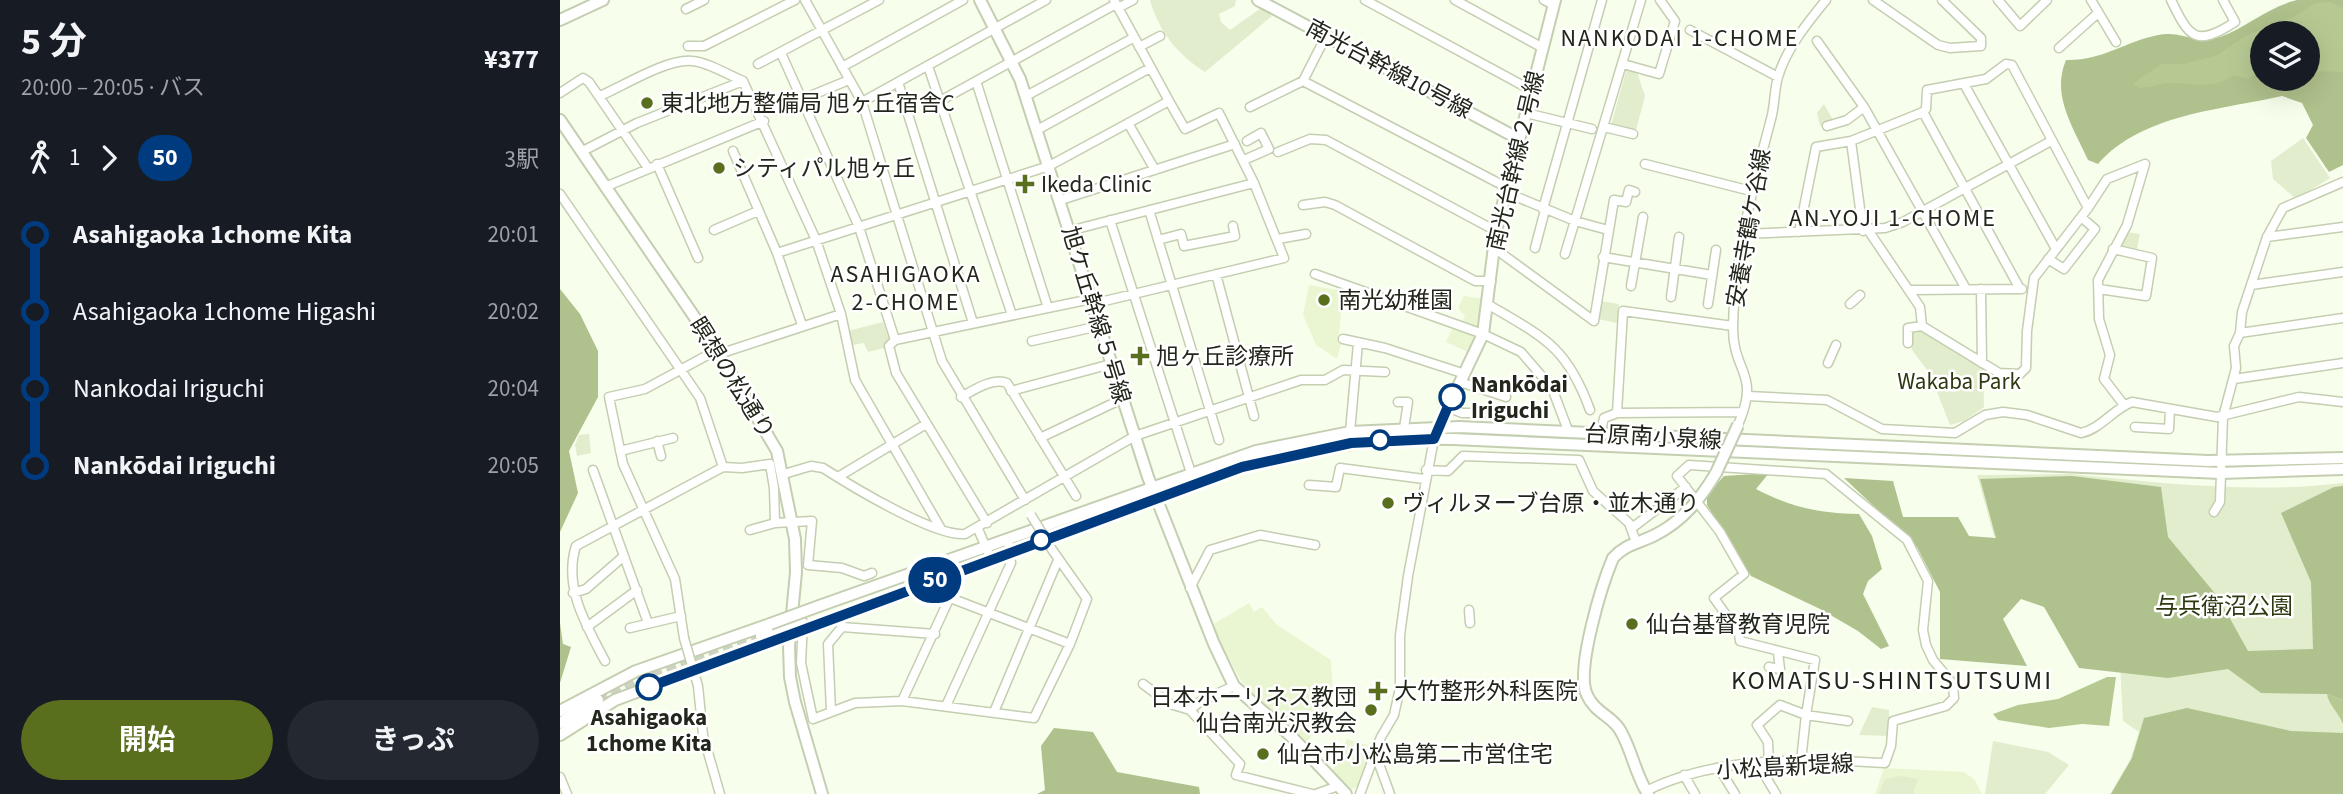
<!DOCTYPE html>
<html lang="ja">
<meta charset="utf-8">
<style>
:root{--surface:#171b24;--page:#242831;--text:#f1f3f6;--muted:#9ea1a6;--accent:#596f1e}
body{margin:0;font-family:"Source Sans 3","Noto Sans JP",sans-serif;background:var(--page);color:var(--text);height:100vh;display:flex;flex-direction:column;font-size:26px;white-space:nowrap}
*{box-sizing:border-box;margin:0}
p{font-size:23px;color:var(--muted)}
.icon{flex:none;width:38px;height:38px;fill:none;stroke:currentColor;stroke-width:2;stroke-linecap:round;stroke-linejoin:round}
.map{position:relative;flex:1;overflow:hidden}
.sheet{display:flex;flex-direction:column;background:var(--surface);width:560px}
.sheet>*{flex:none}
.badge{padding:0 14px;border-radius:23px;font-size:24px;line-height:46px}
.tools{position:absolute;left:1690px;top:21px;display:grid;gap:14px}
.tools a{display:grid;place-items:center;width:70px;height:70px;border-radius:50%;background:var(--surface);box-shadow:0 7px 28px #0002;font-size:35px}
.map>.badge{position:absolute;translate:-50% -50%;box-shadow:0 0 0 4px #fff}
.legs{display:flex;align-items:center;gap:10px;height:77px;padding:0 21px;font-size:23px}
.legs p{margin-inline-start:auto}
.headline{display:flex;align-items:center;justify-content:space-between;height:119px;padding:0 21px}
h1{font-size:38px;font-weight:700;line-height:52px}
.button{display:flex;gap:14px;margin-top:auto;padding:14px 21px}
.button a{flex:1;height:80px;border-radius:42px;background:var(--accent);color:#fff;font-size:28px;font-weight:700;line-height:80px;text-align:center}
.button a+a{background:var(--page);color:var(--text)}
ul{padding:0 21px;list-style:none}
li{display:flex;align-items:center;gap:24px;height:77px;font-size:26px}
li i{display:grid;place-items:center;width:10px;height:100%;margin:0 9px;background:currentColor}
li i::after{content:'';width:18px;height:18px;margin:-9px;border:5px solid;border-radius:50%;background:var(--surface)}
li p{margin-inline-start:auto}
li:first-child i{background:linear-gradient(#0000 50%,currentColor 0)}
li:last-child i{background:linear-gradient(currentColor 50%,#0000 0)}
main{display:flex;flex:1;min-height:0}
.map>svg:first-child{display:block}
.built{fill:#e9f6d1}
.green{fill:#e1edcc}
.forest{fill:#afc18c;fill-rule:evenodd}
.water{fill:#b7c993}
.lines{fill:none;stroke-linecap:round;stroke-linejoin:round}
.secondary-tunnel{stroke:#cdd3c2;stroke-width:10;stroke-dasharray:10 5;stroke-linecap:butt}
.street-casing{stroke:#c4ceb1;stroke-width:11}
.secondary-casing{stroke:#c4ceb1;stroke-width:14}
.street{stroke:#fff;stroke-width:8}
.secondary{stroke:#fff;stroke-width:10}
.street-bridge-casing{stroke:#c4ceb1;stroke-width:11;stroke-linecap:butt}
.secondary-bridge-casing{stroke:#c4ceb1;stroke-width:14;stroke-linecap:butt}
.street-bridge{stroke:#fff;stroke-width:8}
.secondary-bridge{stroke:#fff;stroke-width:10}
.line-1-casing{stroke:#fff;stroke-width:16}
.line-1{stroke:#003b80;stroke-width:10}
.poi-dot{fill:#596f1e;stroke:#fff;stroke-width:2.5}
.stop-1-dot{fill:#fff;stroke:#003b80;stroke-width:3.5}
.labels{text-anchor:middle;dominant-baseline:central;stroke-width:5;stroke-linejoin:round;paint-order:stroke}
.street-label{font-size:23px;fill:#22261b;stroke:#fff}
.poi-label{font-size:23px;fill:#22261b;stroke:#fff;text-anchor:start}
.park-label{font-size:23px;fill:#2e3911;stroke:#fff}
.stop-label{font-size:23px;font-weight:bold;fill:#22261b;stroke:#fff;text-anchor:start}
.neighbourhood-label{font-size:24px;letter-spacing:2px;fill:#22261b;stroke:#fff}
.quarter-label{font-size:26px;letter-spacing:2px;fill:#22261b;stroke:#fff}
</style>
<main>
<section class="sheet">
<div class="headline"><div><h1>5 分</h1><p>20:00 – 20:05 · バス</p></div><b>¥377</b></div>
<div class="legs"><svg class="icon" aria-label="walk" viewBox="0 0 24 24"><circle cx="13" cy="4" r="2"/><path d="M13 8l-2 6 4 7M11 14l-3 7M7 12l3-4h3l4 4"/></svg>1<svg class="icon" aria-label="forward" viewBox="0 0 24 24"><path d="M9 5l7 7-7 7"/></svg><b class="badge" style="background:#003b80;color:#fff">50</b><p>3駅</p></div>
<ul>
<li><i style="color:#003b80"></i><b>Asahigaoka 1chome Kita</b><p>20:01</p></li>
<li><i style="color:#003b80"></i><span>Asahigaoka 1chome Higashi</span><p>20:02</p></li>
<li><i style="color:#003b80"></i><span>Nankodai Iriguchi</span><p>20:04</p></li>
<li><i style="color:#003b80"></i><b>Nankōdai Iriguchi</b><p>20:05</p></li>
</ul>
<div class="button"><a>開始</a><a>きっぷ</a></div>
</section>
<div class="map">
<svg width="1783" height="794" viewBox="0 0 1783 794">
<rect width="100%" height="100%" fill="#f8feec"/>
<path class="built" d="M749,285L783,291L779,335L783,337L777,359L756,345L743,315Z
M904,296L925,299L917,326L902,322L905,316L898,308Z
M893,326L915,336L908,352L886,342Z
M689,603L694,612L702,607L717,625L771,660L773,697L746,745L682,682L650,626Z
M787,739L813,747L797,787L791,789L771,774Z
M1324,768L1404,772L1414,779L1422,794H1315Z"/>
<path class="green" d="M590,0H676L675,6L659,14L661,22L670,30L701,8L712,16L645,72C618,55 599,32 590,0Z
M1066,71L1077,72L1085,96L1076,130L1051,125Z
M1264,104L1273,120L1260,126L1257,113Z
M1743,138L1770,178L1736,199L1713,179L1711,161Z
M1567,232L1580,234L1577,249L1559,245Z
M1041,301L1059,304L1057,323L1038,319Z
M323,322L329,339L324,348L308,352L304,343L287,346L284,332Z
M1363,329L1423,368L1424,407L1404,421L1390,425L1370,374L1352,350L1351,331Z
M29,434L31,453L17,456L15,445L19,435Z
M1511,474C1601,483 1693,494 1783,483V794H1550L1570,760L1579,732L1563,721L1560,665L1434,536L1417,475Z
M1312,707L1329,710V736L1299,735Z
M1433,741L1488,752L1509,765L1485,794H1425Z
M1341,776L1358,779L1353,794H1319L1325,779Z"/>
<path class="forest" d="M1737,0H1783V165L1769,172L1746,138L1753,125L1742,103L1722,96C1660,110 1582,114 1538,164L1528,160C1513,127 1491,95 1506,60C1542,61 1564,42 1598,35C1621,30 1636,45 1660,37C1687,27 1708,7 1737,0ZM1703,33H1748V79H1703Z
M0,289L20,314L38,351V397L9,451L18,493L0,532Z
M1209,473L1196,489C1233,508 1258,513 1299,514L1312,536L1322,569L1308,581L1303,594L1329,646L1321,649L1298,631L1260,609L1191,576L1147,505V495L1164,476Z
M1512,476L1601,487L1608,537L1658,597L1688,651L1753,649L1751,582L1721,513L1774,487L1783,486V700L1767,694L1701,693L1668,669L1608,678L1519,668L1484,607L1461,599L1443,619L1467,666L1380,659V592L1357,547L1284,478L1333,481L1343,517H1398L1409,536L1436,538L1420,479Z
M0,623L3,644L11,647L0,683Z
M1627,708L1731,731L1783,733V794H1551L1572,758L1584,718Z
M494,728L533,732L557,772L639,787L640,794H477L485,790L481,746Z"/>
<path class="water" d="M1771,2L1783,8V72L1748,71V33H1703V67L1688,79L1674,75C1651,91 1634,82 1608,83C1598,84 1589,88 1579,88L1573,83L1602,64H1624L1658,55L1685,36L1733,17L1756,3Z
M1547,677H1556L1549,726L1522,724L1489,728L1438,720L1433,714L1458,705L1498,699Z
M1767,694L1783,700V724C1779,713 1768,704 1767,694Z"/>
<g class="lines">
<path class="secondary-tunnel" d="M38,700L90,676L201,636"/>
<defs>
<path id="street" d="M245,0L302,102L382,361L465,500
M805,0L971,90
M895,0L983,48
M984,0L994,5
M1313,0L1378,45L1390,48L1421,46V38L1382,0
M1438,0L1460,26L1487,0
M1531,0L1556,42
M1611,0C1629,37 1635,48 1675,22L1663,0
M558,8L573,0
M126,9L144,0
M1130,30L1218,77
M1257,41L1304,107L1406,289
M128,46H144L235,0
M579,47L600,36
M1499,48L1538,13
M221,53L299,227L335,340L531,299
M198,64L319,0
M1063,64L1099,74L1115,21L1100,0
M368,66L452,315
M282,67L403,0
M416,81L488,308
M743,81L767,34
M338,82L413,323
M1404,84L1496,249
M0,93L23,78L29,82L88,168
M40,96C63,86 108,58 132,61C148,62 168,75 183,81L256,240L281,314L295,380L381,529
M466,96L573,38
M245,98L289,80
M380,101L556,4
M302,102L486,0
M690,107L743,81L946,187
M216,110L241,100
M1363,112L1366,109L1367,90L1426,79L1446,64L1452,65L1528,208
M966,113L1032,129
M568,123L595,170
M1267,126L1287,120L1304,107
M1044,127L1073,134
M477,130L590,68
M1291,141L1303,231
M173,151L217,253L242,325
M21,152L77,123L183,81
M718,152L750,139L766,140L936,231
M684,160L709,149L701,133L687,141
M97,164L138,258
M1085,164L1191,191
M45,187L204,121
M945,192L1015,221L1048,230
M0,194L140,398L163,467L182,468L210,464L214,488L215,523L252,521L248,565L282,568L304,576L312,573
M501,200L675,144
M743,205L765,202L775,205L915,281H931
M983,209L1042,0
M589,210L659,440
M550,220L631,473
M154,230L198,211
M1308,230L1360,307L1362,326L1348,328V343
M509,231L694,183
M1239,232L1256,147L1291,141L1363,112L1460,289
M1184,234L1325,228L1343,222L1491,141
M1707,237L1783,227
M718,239L746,234
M598,240L621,234L624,246L675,236L673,226
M934,248L1034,321L1054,200L1066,202L1069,190L1075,192
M975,248L985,210
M217,253L489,166L609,101L554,0
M1005,254L1081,0
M1043,257L1152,275
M1488,259L1504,269L1535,229L1521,217
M656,274L694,416
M755,274L923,334L961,352L992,388L1009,433
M1691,285L1783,272
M1071,286L1083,217
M1421,289L1422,363
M1539,289L1586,296L1592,258L1553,249
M1349,290L1462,289
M1111,297L1119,237
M532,304L724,258L694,183L659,113L625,129L609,101
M1148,304L1156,250
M1290,304L1300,295
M929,305C985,338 1007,347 1030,410
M1362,326L1439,373L1460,374L1466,368L1467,331L1474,278L1528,208L1547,179L1585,164
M1680,333L1783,318
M783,339L825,348L905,374
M335,340L329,346L336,373L427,523
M472,341L539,326
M159,354L281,314
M1268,363L1276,345
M1674,379L1783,363
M900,382L946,397
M451,391L551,364
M1188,396L1267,400L1322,429L1395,433L1425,415L1443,412L1467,415L1521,433C1541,429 1553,409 1572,402L1657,417L1739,397L1783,402
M401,397C414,390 433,377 447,383L516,496
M838,402H848L844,428
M1564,405L1544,379L1550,355L1539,319L1538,280L1567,225L1585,164
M887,407L902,413H927
M1057,413L1063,311L1173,326
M1178,425C1201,372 1173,374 1173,328C1174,257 1193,187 1211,119C1215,105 1214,90 1218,77C1226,49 1248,22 1266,0
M1575,427L1609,429L1610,409
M790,432L798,343
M1040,434L1044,418L1057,413L1183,412
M480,438L562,399
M97,441L101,456
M60,451L113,438
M33,470L88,623
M866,470L888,471L903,456L1019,460L1033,491L1069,523L1076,542
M224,474L251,466L263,468C291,486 375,537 405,534L575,436L741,380H765L783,370L825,372
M278,477L366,424
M749,485L776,487L780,468L864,479
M1654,512L1660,502L1663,417L1676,368L1674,346L1680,333L1682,312L1707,237L1723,208L1783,182
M1072,528L1126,487
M418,529L431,559
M190,530L215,523
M372,581L380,594L510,644
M630,588L650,550L700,535L755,545
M13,593L26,589L64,556
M909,610L910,623
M230,626L243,622L241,663L253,719L295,703L342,701L474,718L510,644L527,599L493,551
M27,627L77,590
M282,627L375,634
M70,628L121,616
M124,638L115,579L63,464L49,397L85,389L157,350
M45,661C26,625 3,587 16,546L163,467
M1209,667L1220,669L1218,653
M583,684L610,704L630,710L641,701L674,686
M138,686L143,735L160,794
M342,701L390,597
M386,706L451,563L448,540
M630,710L680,764L676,775L752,794
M271,711L268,644L282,627L278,618
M434,712L498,560
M815,753L830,794
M1241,761L1246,715L1288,721
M1198,764L1216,794
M1159,768L1175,794
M1124,775L1135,794
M0,777L7,794
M1086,791C1158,755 1247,759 1325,763L1331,746L1333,721L1386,706L1394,698L1393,684L1373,660L1366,645L1363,630L1368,581L1347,540L1266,474L1129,465L1117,476L1160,532L1184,574L1154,598L1179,633L1180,641L1255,660L1246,715L1220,705L1197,725L1208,742L1209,764
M756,794L778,786
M800,794L821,737L834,715L840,688V635L848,576L874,439"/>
<path id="secondary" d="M420,0L460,79L588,477L654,644L674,686L732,737L786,794
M698,0L959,139
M0,20L43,0
M0,120L157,350L217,451L235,539L236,572L229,646L230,677L235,702L262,794
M876,433L923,334L936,231L995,0
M259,606L696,451L790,432L899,427L1648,461L1783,458
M259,624L682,467C752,447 820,437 893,439L1661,473L1783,469
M201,636L230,626
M0,711L76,671L210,624
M0,723L38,700
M0,735L55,700L211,642
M1088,794C1075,774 1072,750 1060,730C1052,716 1035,713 1027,695C1015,671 1042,584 1053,558C1065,544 1080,543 1095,535C1123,521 1141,498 1156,473"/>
</defs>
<use href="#street" class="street-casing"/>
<use href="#secondary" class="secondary-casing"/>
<use href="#street" class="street"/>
<use href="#secondary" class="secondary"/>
<defs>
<path id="street-bridge" d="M471,515L493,551
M124,638L138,686"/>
<path id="secondary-bridge" d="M1156,473L1178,425
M210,624L259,606
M211,642L259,624"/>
</defs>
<use href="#street-bridge" class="street-bridge-casing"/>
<use href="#secondary-bridge" class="secondary-bridge-casing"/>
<use href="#street-bridge" class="street-bridge"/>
<use href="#secondary-bridge" class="secondary-bridge"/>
</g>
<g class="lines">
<defs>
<path id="line-1" d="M89,687L682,467L791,443L874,439L892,397"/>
</defs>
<use href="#line-1" class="line-1-casing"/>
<use href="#line-1" class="line-1"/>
</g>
<g class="poi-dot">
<circle cx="87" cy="103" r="7"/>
<circle cx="159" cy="168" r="7"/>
<path d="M461.5 173.5h7v7h7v7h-7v7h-7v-7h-7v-7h7z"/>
<circle cx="764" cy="300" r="7"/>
<path d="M576.5 345.5h7v7h7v7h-7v7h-7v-7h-7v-7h7z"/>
<circle cx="828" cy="503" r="7"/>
<circle cx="1072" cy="624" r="7"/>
<path d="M814.5 680.5h7v7h7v7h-7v7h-7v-7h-7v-7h7z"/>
<circle cx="811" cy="710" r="7"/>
<circle cx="703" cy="754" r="7"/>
</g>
<g class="stop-1-dot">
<circle cx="892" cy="397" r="12"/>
<circle cx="820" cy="440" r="9"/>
<circle cx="481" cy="540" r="9"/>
<circle cx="89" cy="687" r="12"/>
</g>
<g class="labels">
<g class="street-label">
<text transform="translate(829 69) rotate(28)">南光台幹線10号線</text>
<text transform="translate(956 161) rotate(-77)">南光台幹線２号線</text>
<text transform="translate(1189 228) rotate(-80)">安養寺鶴ケ谷線</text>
<text transform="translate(536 315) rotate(73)">旭ケ丘幹線５号線</text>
<text transform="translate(172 378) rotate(58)">瞑想の松通り</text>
<text transform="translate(1093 437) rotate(3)">台原南小泉線</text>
<text transform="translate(1225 767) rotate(-3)">小松島新堤線</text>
</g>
<g class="poi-label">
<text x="101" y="103">東北地方整備局 旭ヶ丘宿舎C</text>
<text x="173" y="168">シティパル旭ヶ丘</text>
<text x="481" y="184">Ikeda Clinic</text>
<text x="778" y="300">南光幼稚園</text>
<text x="596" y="356">旭ヶ丘診療所</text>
<text x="842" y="503">ヴィルヌーブ台原・並木通り</text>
<text x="1086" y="624">仙台基督教育児院</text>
<text x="834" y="691">大竹整形外科医院</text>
<text x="797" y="697" text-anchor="end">日本ホーリネス教団<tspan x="797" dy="26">仙台南光沢教会</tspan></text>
<text x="717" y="754">仙台市小松島第二市営住宅</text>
</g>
<g class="park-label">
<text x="1399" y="381">Wakaba Park</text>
<text x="1664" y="606">与兵衛沼公園</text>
</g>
<g class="stop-label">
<text x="911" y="384">Nankōdai<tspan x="911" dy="26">Iriguchi</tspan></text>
<text x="89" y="717" text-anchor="middle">Asahigaoka<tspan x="89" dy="26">1chome Kita</tspan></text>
</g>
<g class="neighbourhood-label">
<text x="1120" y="38">NANKODAI 1-CHOME</text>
<text x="1333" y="218">AN-YOJI 1-CHOME</text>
<text x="346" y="274">ASAHIGAOKA<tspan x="346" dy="28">2-CHOME</tspan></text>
</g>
<g class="quarter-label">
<text x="1332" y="680">KOMATSU-SHINTSUTSUMI</text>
</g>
</g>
</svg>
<div class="tools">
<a><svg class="icon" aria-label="layers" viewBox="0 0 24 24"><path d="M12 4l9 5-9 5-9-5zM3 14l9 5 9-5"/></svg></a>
</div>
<b class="badge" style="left:375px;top:580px;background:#003b80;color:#fff">50</b>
</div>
</main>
